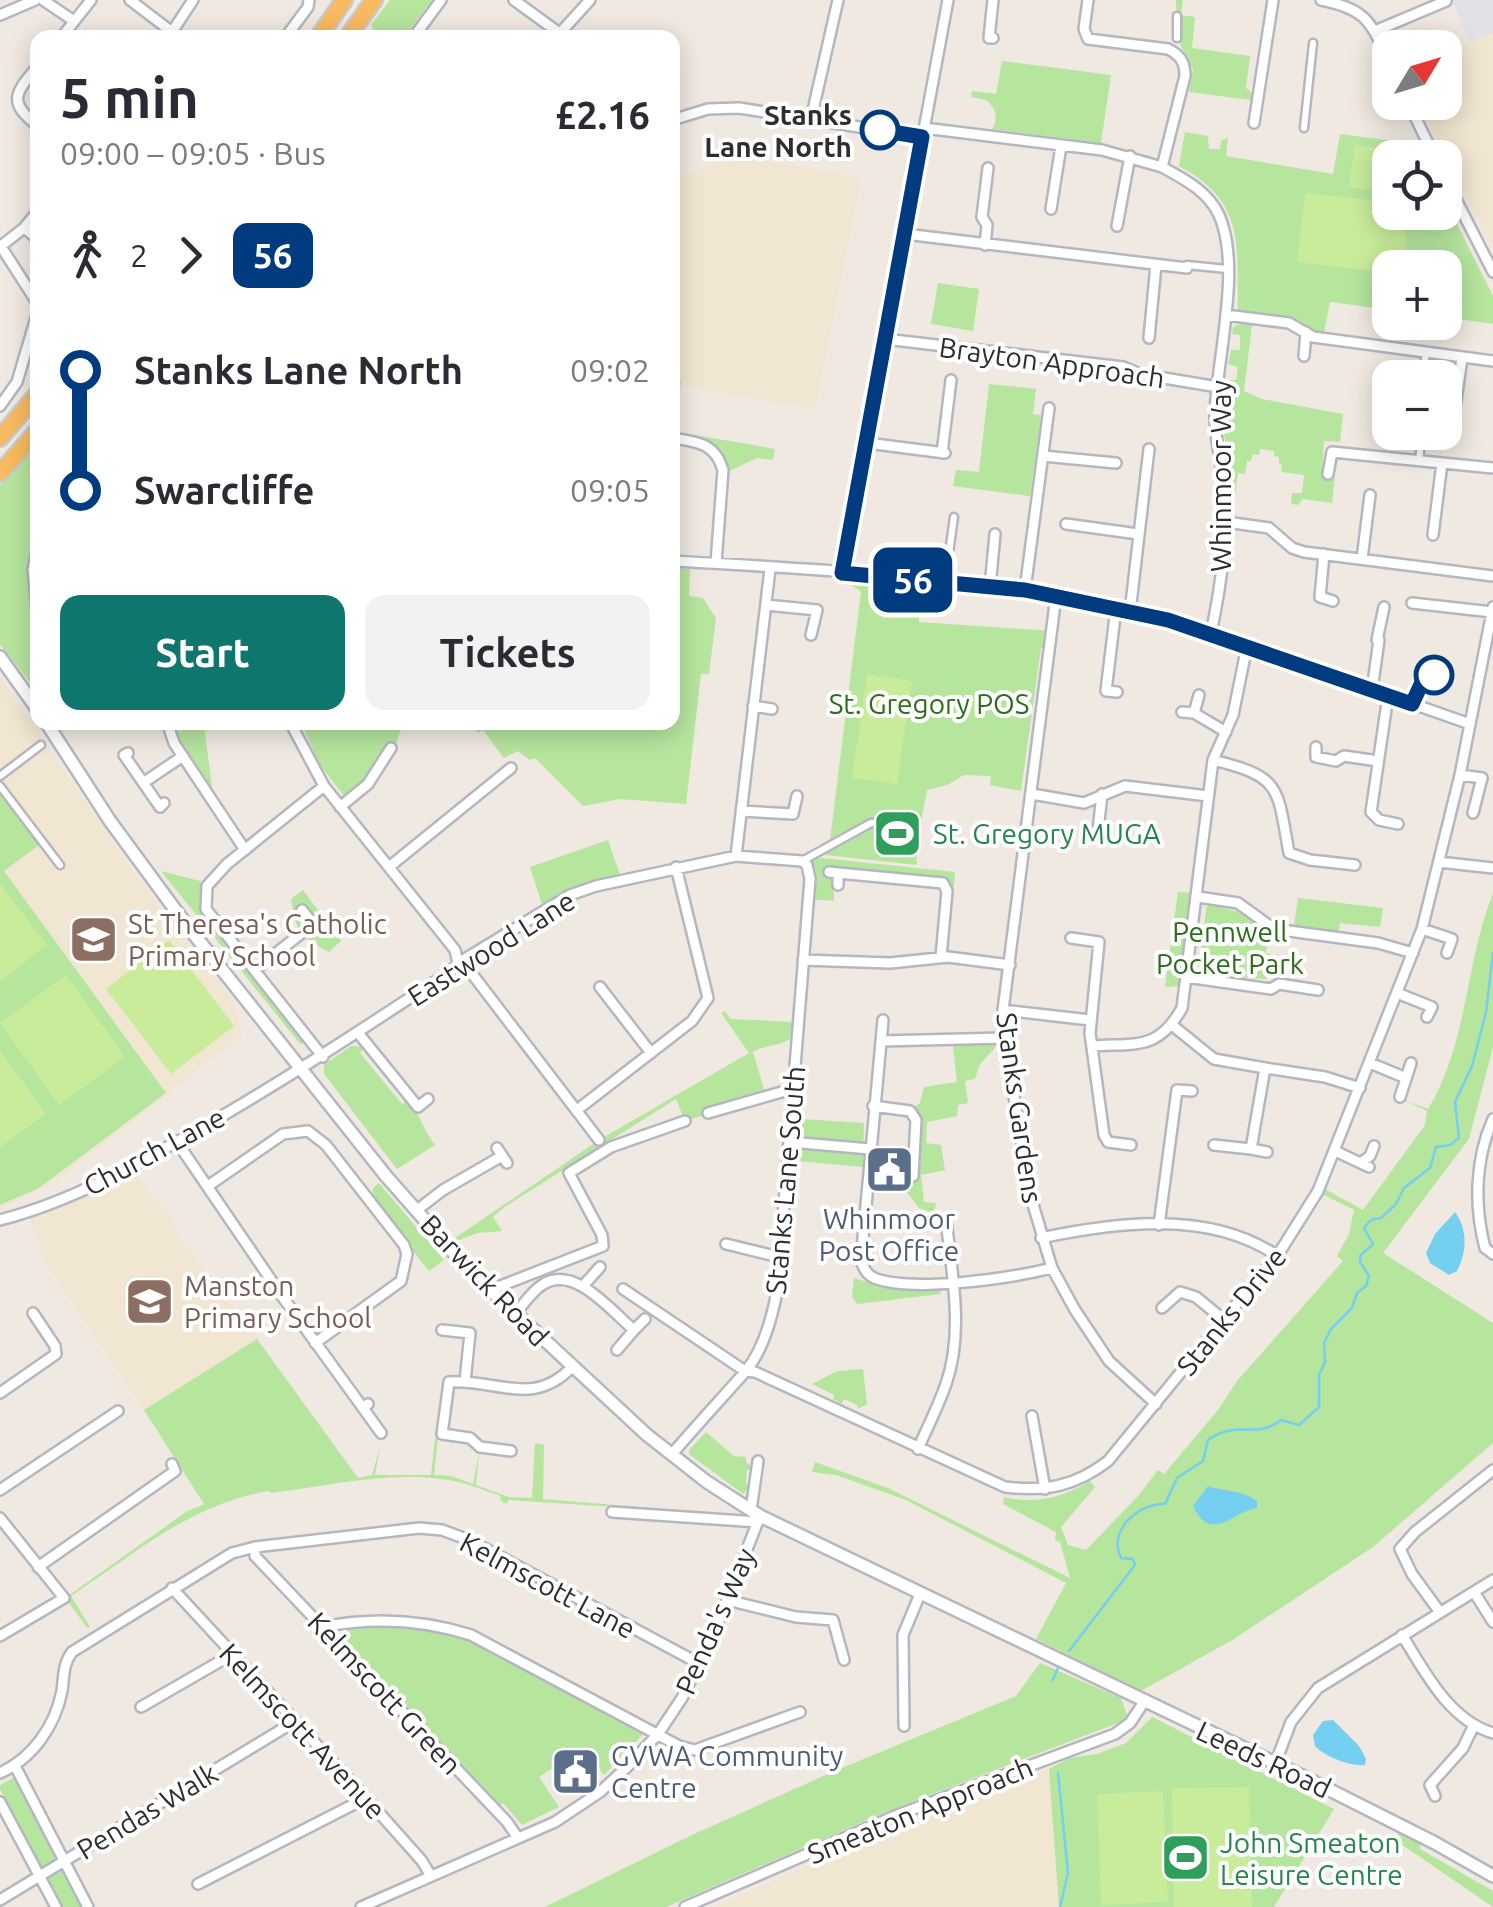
<!DOCTYPE html>
<meta charset="utf-8">
<style>
:root{--surface:#fff;--page:#f2f2f3;--text:#2b2b33;--muted:#7c7c81;--accent:#0f766e}
body{margin:0;font-family:Ubuntu,sans-serif;background:var(--page);color:var(--text);height:100vh;display:flex;flex-direction:column;font-size:38px;white-space:nowrap}
*{box-sizing:border-box;margin:0}
p{font-size:32px;color:var(--muted)}
.icon{flex:none;width:55px;height:55px;fill:none;stroke:currentColor;stroke-width:2;stroke-linecap:round;stroke-linejoin:round}
.map{position:relative;flex:1;overflow:hidden}
.sheet{position:absolute;left:30px;top:30px;width:650px;height:700px;display:flex;flex-direction:column;background:var(--surface);border-radius:20px;box-shadow:0 5px 25px #0003}
.sheet>*{flex:none}
.badge{padding:0 20px;border-radius:15px;font-size:35px;line-height:65px}
.needle{width:65px;rotate:52deg}
.tools{position:absolute;left:1372px;top:30px;display:grid;gap:20px}
.tools a{display:grid;place-items:center;width:90px;height:90px;border-radius:20px;background:var(--surface);box-shadow:0 5px 25px #0003;font-size:50px}
.map>.badge{position:absolute;translate:-50% -50%;box-shadow:0 0 0 5px #fff}
.legs{display:flex;align-items:center;gap:15px;height:110px;padding:0 30px;font-size:32px}
.legs p{margin-inline-start:auto}
.summary{display:flex;align-items:center;justify-content:space-between;height:170px;padding:0 30px}
h1{font-size:55px;font-weight:700;line-height:75px}
.cta{display:flex;gap:20px;margin-top:auto;padding:20px 30px}
.cta a{flex:1;height:115px;border-radius:20px;background:var(--accent);color:#fff;font-size:40px;font-weight:700;line-height:115px;text-align:center}
.cta a+a{background:var(--page);color:var(--text)}
ul{padding:0 30px;list-style:none}
li{display:flex;align-items:center;gap:35px;height:120px;font-size:38px}
li i{display:grid;place-items:center;width:15px;height:100%;margin:0 12px;background:currentColor}
li i::after{content:'';width:25px;height:25px;margin:-12px;border:8px solid;border-radius:50%;background:var(--surface)}
li p{margin-inline-start:auto}
li:first-child i{background:linear-gradient(#0000 50%,currentColor 0)}
li:last-child i{background:linear-gradient(currentColor 50%,#0000 0)}
.map>svg:first-child{display:block}
.industrial{fill:#e3e1e8}
.education{fill:#f0e6d1}
.green{fill:#b6e59e}
.pitch{fill:#c9ec9a}
.water{fill:#75cff0}
.lines{fill:none;stroke-linecap:round;stroke-linejoin:round}
.stream{stroke:#75cff0;stroke-width:2.5}
.pedestrian-casing{stroke:#b4b7c1;stroke-width:11}
.minor-casing{stroke:#b4b7c1;stroke-width:14}
.tertiary-casing{stroke:#b4b7c1;stroke-width:16}
.trunk-casing{stroke:#c9c9c9;stroke-width:20}
.pedestrian{stroke:#fff;stroke-width:6}
.minor{stroke:#fff;stroke-width:9}
.tertiary{stroke:#fff;stroke-width:11}
.trunk{stroke:#f8ba60;stroke-width:15}
.line-1-casing{stroke:#fff;stroke-width:22}
.line-1{stroke:#003b80;stroke-width:15}
.stop-1-dot{fill:#fff;stroke:#003b80;stroke-width:5}
.labels{text-anchor:middle;dominant-baseline:central;stroke-width:8;stroke-linejoin:round;paint-order:stroke}
.stop-label{font-size:28px;font-weight:bold;fill:#2e2e2e;stroke:#fff;text-anchor:end}
.street-label{font-size:28px;fill:#2e2e2e;stroke:#fff}
.park-label{font-size:28px;fill:#2c6e1b;stroke:#fff}
.leisure-label{font-size:28px;fill:#27864d;stroke:#fff;text-anchor:start}
.education-label{font-size:28px;fill:#785e54;stroke:#fff;text-anchor:start}
.service-label{font-size:28px;fill:#4e5e75;stroke:#fff}
</style>
<div class="map">
<svg width="1493" height="1907" viewBox="0 0 1493 1907">
<rect width="100%" height="100%" fill="#efe9e1"/>
<path class="industrial" d="M1452,0H1493V32L1470,42Z"/>
<path class="education" d="M1493,32V247L1419,103L1445,102V54Z
M736,155L861,178L815,409L673,384V179Z
M0,677L145,888L231,997L238,1011L241,1036L61,1177L0,1210Z
M135,1175L179,1228L175,1232L257,1339L144,1410L46,1263L29,1218Z
M1059,1765L1070,1907H715L803,1867Z"/>
<path class="green" d="M390,0H432L404,37H377L371,25Z
M1176,0H1183L1181,15L1195,17L1192,48L1250,56L1246,88L1252,93L1251,100L1189,92L1193,70L1177,38Z
M1002,61L1111,75L1101,143L992,129C999,119 996,108 986,100L971,97L972,91L996,94Z
M1185,132L1208,136L1209,149H1220L1221,141L1228,137L1226,156L1333,174L1340,134L1417,144L1423,157L1390,158V212H1445V200L1493,296V324L1445,317V268H1390V310L1330,302L1324,332L1238,320C1236,250 1249,203 1179,166Z
M938,283L979,289L973,331L931,324Z
M1240,324L1252,325L1244,391L1262,399L1343,414L1340,442L1324,441L1322,473L1335,476L1332,503L1303,499L1298,505L1291,504L1292,493H1302L1304,475L1281,472L1282,465L1279,464V457L1274,456V451L1260,449L1259,455L1253,454L1251,461H1247L1245,474L1238,473L1235,496L1232,495L1224,433L1227,380H1236L1238,367L1228,364L1231,350H1240V335L1232,334L1233,327Z
M989,384L1036,389L1033,414L1041,415L1030,496L953,486L956,470L979,472Z
M695,435L775,449L773,460L757,458L723,474L720,459L694,442Z
M37,441V523L29,574L33,626L37,644V686H33L0,645V485Z
M673,568L690,569L689,596L703,598L716,618L709,674H701L686,804L620,799L583,806L535,758L530,760L518,751L504,758L483,730L478,733L471,723L672,722Z
M850,574L922,580L919,622L1052,631L1050,648H1041L1021,791L990,785L991,776L964,775L947,785L927,790L916,848L917,865L825,855L820,846L830,840L861,592L848,582Z
M301,723H403L394,750L345,797L320,765Z
M204,726L213,794L173,732Z
M0,792L39,845L4,871L166,1093L39,1188L0,1205Z
M608,840L622,881L596,886L544,911L530,867Z
M822,858L955,872L948,957H941L946,886L836,873L831,887L834,888V901L808,899L810,879L802,861Z
M161,871L200,881L203,887V909L307,1042L300,1044Z
M303,890L341,941L329,952C298,935 297,933 291,899Z
M1178,892L1191,893L1181,986L1165,987Z
M1493,893V1047L1469,1139L1383,1253L1493,1323V1443L1373,1547L1234,1639L1141,1691L1036,1639L1066,1583L906,1500L836,1475L812,1472L815,1462L888,1488L1070,1578L1060,1542L1055,1540L1056,1532L1003,1504L1004,1497C1036,1505 1063,1497 1090,1481L1095,1487L1061,1527L1068,1545L1086,1550L1139,1495L1158,1470L1164,1474L1218,1410L1237,1381L1343,1261L1337,1256L1349,1234L1354,1210L1322,1194L1325,1189L1363,1210L1425,1125L1427,1111L1404,1100L1428,1109C1468,1044 1465,963 1493,893Z
M1298,898L1383,908L1380,927L1340,923L1338,938L1293,932Z
M1209,905L1240,912L1261,928L1259,943L1267,944L1266,953L1271,954L1266,979L1233,977L1200,970L1206,908Z
M725,1011L731,1019L792,1022L790,1039C778,1046 766,1045 753,1052L766,1096L685,1121L676,1099L506,1206L493,1217L502,1231L477,1233L457,1241L455,1238L599,1140L749,1053L721,1013Z
M1004,1038L980,1064L975,1079L965,1081L968,1103L958,1105L957,1116L927,1122L926,1143L941,1145L945,1170L921,1175L924,1202L936,1203L934,1213L919,1208L906,1191L873,1189V1184H884L885,1175H913L912,1108L920,1103L924,1087L957,1082L952,1039Z
M351,1046L364,1047L360,1053L402,1104L408,1100C420,1115 423,1129 435,1145L397,1169L324,1074V1065Z
M801,1119L864,1123L863,1167L798,1161Z
M379,1183L444,1260L429,1271L372,1200L373,1188Z
M854,1278L873,1284L940,1290L941,1294L857,1304L852,1296Z
M257,1339L358,1478L372,1475L380,1447L375,1475H431L435,1438H438L434,1475L451,1476L473,1484L479,1452L476,1485L509,1497L532,1498L535,1443L544,1445L543,1499L736,1515L509,1500L506,1504L500,1500L501,1496C481,1489 462,1481 441,1479C384,1472 327,1486 272,1493L268,1491C189,1505 136,1553 71,1596L90,1627L87,1628L68,1601V1596L186,1512L204,1504L144,1410Z
M863,1369L867,1404L858,1409L857,1405L844,1399L842,1404L833,1399L834,1395L812,1384L837,1371Z
M706,1432L734,1456L746,1457V1462L754,1469L747,1470L746,1484L752,1485L743,1494L689,1454L690,1449Z
M390,1624L448,1631L472,1640L640,1728L642,1735L604,1775L583,1749L539,1777L559,1807L522,1825L503,1803L499,1806L344,1642L345,1632L350,1626Z
M1040,1663L1121,1698L1127,1715L1123,1721L888,1811L666,1907H545L694,1834L837,1770L1016,1696Z
M1152,1717L1334,1809L1274,1907H1059L1049,1769L1070,1758L1097,1754L1126,1743Z
M15,1777L83,1907H62L0,1789V1785Z
M1399,1831L1421,1842L1420,1849L1493,1891V1907L1395,1840Z"/>
<path class="pitch" d="M1355,145L1396,150L1395,157L1390,158V192L1349,187Z
M1305,193L1390,202V212L1406,213L1405,267L1390,268V273L1297,262Z
M867,674L912,681L897,784L852,778Z
M0,884L47,945L0,981Z
M169,940L234,1026L171,1074L106,989Z
M66,975L125,1057L59,1105L0,1023Z
M0,1050L46,1114L0,1147Z
M1249,1787L1252,1907H1174L1172,1788Z
M1163,1791L1168,1902L1101,1905L1097,1794Z"/>
<path class="water" d="M1455,1212C1468,1230 1467,1252 1457,1271L1449,1275L1430,1263L1426,1253L1435,1234Z
M1208,1486C1223,1491 1245,1491 1257,1501V1508C1233,1511 1211,1545 1193,1506Z
M1333,1720L1359,1746L1366,1759L1365,1765C1351,1767 1324,1756 1315,1746L1313,1735L1323,1721Z"/>
<g class="lines">
<path class="stream" d="M1069,1651L1135,1565L1133,1559L1121,1558C1107,1530 1139,1503 1165,1504L1177,1478L1203,1461L1208,1440C1238,1419 1255,1440 1281,1420L1299,1425L1319,1407V1375L1325,1362L1324,1343L1331,1329L1352,1308L1357,1293L1366,1286L1369,1276L1360,1262V1256L1373,1244L1364,1228L1371,1220L1381,1218L1396,1204L1404,1188L1430,1168L1436,1147L1450,1145L1459,1138L1455,1102L1472,1066L1486,1012L1493,953
M1053,1680L1059,1665
M1058,1773L1068,1873L1060,1907"/>
<defs>
<path id="pedestrian" d="M1177,38V16
M1304,128L1313,43
M1187,268V265L1227,269
M1422,378L1426,353
M674,393L675,383
M1419,461L1422,432
M945,582L954,517
M0,776L41,745
M0,786L60,865
M802,861L871,823H888"/>
<path id="minor" d="M43,0L74,21
M130,0L172,32
M514,0L566,38
M1088,0L1084,29L1088,39L1168,49C1180,55 1185,62 1185,76L1162,167C1184,179 1208,191 1219,215C1242,267 1217,357 1215,413C1214,436 1221,459 1223,481C1228,534 1222,582 1211,633
M1321,0C1368,9 1371,23 1390,64
M0,15L35,0
M1375,31L1446,1
M560,33L590,0
M61,38L91,0
M168,38L193,0
M285,38L308,7L309,0
M413,38L441,0
M993,38H989L993,0
M38,66C15,93 7,102 38,126
M1408,102L1435,158
M811,119L838,0
M672,120L708,109L739,108L922,137
M1254,123L1273,0
M924,128L1102,150L1162,167
M1445,178L1493,272
M1051,209L1061,146
M1117,226L1130,156
M24,228L38,239
M905,234L1187,268
M0,245L38,304
M985,245L987,225L982,217L988,168
M1,246L24,228L38,211
M1226,315L1289,323L1313,337L1493,361
M1149,338L1156,265
M885,339L1123,367L1140,374L1218,387
M1304,356L1306,332
M0,406L17,382L38,311
M1452,429L1462,358
M672,438C698,442 715,443 723,470L716,563
M867,443L945,453
M942,453L951,380
M1043,456L1116,463
M1328,474L1332,452L1493,468
M1226,522L1269,528L1292,548L1304,552L1493,576
M1066,524L1138,534
M1433,535L1442,463
M38,546L33,570L38,618
M1324,554L1320,597L1333,601
M1362,559L1370,495
M672,561C853,571 1037,581 1211,633L1470,724
M842,573L948,0
M990,587L995,534
M1025,590L1049,408
M1056,596L1003,1010L1004,1038L1032,1201L1052,1268L1075,1310L1109,1361L1156,1404
M1412,603L1492,612
M766,605L817,610L811,635
M1116,608L1106,691L1117,692
M1130,612L1149,449
M1377,640L1384,607
M1372,690L1379,640
M1388,696L1371,812L1379,820L1398,824
M753,706L772,709
M1182,712L1194,713L1226,732
M1194,713L1199,695
M167,722L174,743L245,850
M290,722L324,786L455,950L458,963
M1316,747V757L1336,761L1344,756L1378,761
M128,753L124,755L160,807L164,803
M1213,760C1282,777 1277,787 1289,853L1310,860L1355,865
M1460,775L1482,778L1473,813
M143,783L183,756
M1032,794L1084,803L1125,786L1208,796
M340,807L368,784L391,748
M741,811L793,814L797,796
M1098,830L1102,794
M736,856L770,569
M1439,862L1493,868
M389,867L511,768
M829,872L838,873V885
M838,873L943,883L947,891L941,957
M1198,897L1238,903L1274,929L1378,943L1413,953
M1422,929L1452,939L1447,953
M1071,938L1099,942L1090,1033L1104,1135L1108,1142L1131,1145
M803,960L890,963L948,957L1010,965
M463,962L599,1140
M255,970L313,924L302,910
M1186,977L1271,989L1279,984L1318,990
M600,987L651,1053
M1397,993L1432,1007L1427,1017
M1003,1010L1090,1020
M883,1020L861,1260C863,1268 866,1274 874,1278C913,1293 1012,1278 1052,1268
M1172,1025L1214,1059L1265,1068
M359,1034L418,1107L428,1099
M881,1041L1004,1038
M1093,1046C1136,1043 1158,1051 1182,1008L1213,760L1233,715L1247,646
M323,1057L206,909L207,886L227,864L324,786
M1370,1063L1406,1078
M1400,1097L1411,1063
M873,1106L910,1111L916,1120L913,1176
M577,1110L692,1021L708,998L676,867
M708,1113L792,1089
M1493,1119C1475,1159 1474,1206 1485,1248L1493,1254
M177,1142L284,1299L363,1408L368,1404
M790,1142L870,1149
M1214,1145L1251,1149L1265,1068L1325,1077L1360,1088
M497,1148L507,1163
M1251,1149L1267,1152
M1335,1151L1369,1167
M1362,1162L1370,1156L1374,1146
M208,1186L283,1134L308,1131L326,1145L404,1245L407,1254L401,1281L315,1343
M417,1210L443,1190L502,1156
M0,1220C70,1202 134,1166 196,1131C284,1081 367,1026 451,971L458,963L570,895L596,886L736,856L802,861L807,865L810,879L777,1291C772,1318 763,1351 745,1372C721,1399 696,1426 672,1454
M1159,1225L1177,1090L1192,1091
M1041,1238C1118,1222 1208,1210 1276,1255
M726,1244L779,1257
M583,1286L600,1267
M623,1289L745,1371L755,1372L1005,1487C1045,1492 1076,1486 1108,1461L1281,1250L1318,1191L1422,929L1460,775L1493,607
M490,1290L603,1246L602,1235L569,1173L611,1147L685,1121
M1162,1308L1180,1292L1196,1297L1224,1320
M515,1314C523,1305 532,1291 542,1285C574,1263 612,1312 634,1330L617,1350
M442,1330L470,1333L465,1382
M634,1330L645,1319
M0,1393L56,1354L55,1346L33,1313
M363,1408L381,1433
M1032,1416L1045,1489
M918,1449C927,1428 938,1407 946,1384C964,1333 952,1273 946,1220
M511,1451L480,1447L470,1438L442,1434L449,1382C498,1379 533,1408 572,1367
M0,1490L118,1411
M751,1510L758,1461
M612,1512L758,1522
M0,1518L64,1598L0,1636
M255,1547V1556L507,1822L518,1838
M38,1567L175,1471L172,1464
M172,1588L366,1798L422,1861L431,1876
M1474,1592L1493,1622
M727,1600L796,1617L833,1620L844,1660
M1439,1611L1412,1574L1400,1549L1415,1532L1493,1470
M322,1627C372,1617 421,1619 471,1635L679,1746L695,1750L800,1712
M1402,1635C1425,1672 1449,1720 1493,1733
M141,1707L231,1655
M904,1726L903,1635L920,1594
M1275,1764L1291,1722L1318,1688L1493,1580
M15,1766L88,1907
M0,1773C33,1758 55,1726 62,1691C64,1676 63,1664 72,1652L232,1553L255,1547L419,1528L442,1530L469,1540L700,1664
M1435,1796L1430,1785L1463,1748L1473,1727
M0,1802L56,1907
M198,1884L366,1798
M0,1900L294,1722
M361,1907L555,1822L600,1792L627,1767L658,1734L682,1698L716,1628L760,1516
M685,1907L900,1814L1115,1734L1130,1723L1144,1702"/>
<path id="tertiary" d="M0,657L38,710
M46,722L110,821L185,923L386,1176L468,1269L647,1435L707,1482L760,1516L1306,1778L1435,1843L1493,1876"/>
<path id="trunk" d="M318,38L344,0
M347,38L374,0
M0,438L38,393
M0,473L38,430"/>
</defs>
<use href="#pedestrian" class="pedestrian-casing"/>
<use href="#minor" class="minor-casing"/>
<use href="#tertiary" class="tertiary-casing"/>
<use href="#trunk" class="trunk-casing"/>
<use href="#pedestrian" class="pedestrian"/>
<use href="#minor" class="minor"/>
<use href="#tertiary" class="tertiary"/>
<use href="#trunk" class="trunk"/>
</g>
<g class="lines">
<defs>
<path id="line-1" d="M880,130L922,137L842,573L1025,590L1168,620L1412,704L1425,676L1434,675"/>
</defs>
<use href="#line-1" class="line-1-casing"/>
<use href="#line-1" class="line-1"/>
</g>
<defs>
<symbol id="stadium-square" viewBox="-11 -11 22 22"><rect x="-9" y="-9" width="18" height="18" rx="4" fill="#2e9e5b" stroke="#fff"/><path d="M0-5a6.5 5 0 1 0 0 10a6.5 5 0 1 0 0-10ZM-3.5-1.8h7v3.6h-7Z" fill="#fff"/></symbol>
<symbol id="school-square" viewBox="-11 -11 22 22"><rect x="-9" y="-9" width="18" height="18" rx="4" fill="#8d6e63" stroke="#fff"/><path d="M0-5L7-2L0 1L-7-2ZM-4 1L0 2.5L4 1V4Q0 6-4 4Z" fill="#fff"/></symbol>
<symbol id="civic-square" viewBox="-11 -11 22 22"><rect x="-9" y="-9" width="18" height="18" rx="4" fill="#5c6f8a" stroke="#fff"/><path d="M-.6-6.5H3V-4.5H.6V-3L4-1V1h2V6H-6V1h2V-1L-.6-3ZM-1.2 2.5V6h2.4V2.5Z" fill="#fff"/></symbol>
</defs>
<g fill-rule="evenodd">
<use href="#stadium-square" x="870" y="806" width="55" height="55"/>
<use href="#school-square" x="66" y="912" width="55" height="55"/>
<use href="#civic-square" x="862" y="1142" width="55" height="55"/>
<use href="#school-square" x="122" y="1274" width="55" height="55"/>
<use href="#civic-square" x="548" y="1744" width="55" height="55"/>
<use href="#stadium-square" x="1158" y="1830" width="55" height="55"/>
</g>
<g class="stop-1-dot">
<circle cx="880" cy="130" r="18"/>
<circle cx="1434" cy="675" r="18"/>
</g>
<g class="labels">
<g class="stop-label">
<text x="852" y="114">Stanks<tspan x="852" dy="32">Lane North</tspan></text>
</g>
<g class="street-label">
<text transform="translate(1052 362) rotate(8)">Brayton Approach</text>
<text transform="translate(1220 476) rotate(-90)">Whinmoor Way</text>
<text transform="translate(491 948) rotate(-32)">Eastwood Lane</text>
<text transform="translate(1020 1108) rotate(82)">Stanks Gardens</text>
<text transform="translate(154 1151) rotate(-28)">Church Lane</text>
<text transform="translate(785 1180) rotate(-85)">Stanks Lane South</text>
<text transform="translate(485 1280) rotate(46)">Barwick Road</text>
<text transform="translate(1231 1311) rotate(-51)">Stanks Drive</text>
<text transform="translate(548 1585) rotate(28)">Kelmscott Lane</text>
<text transform="translate(715 1621) rotate(-66)">Penda's Way</text>
<text transform="translate(385 1693) rotate(47)">Kelmscott Green</text>
<text transform="translate(303 1731) rotate(47)">Kelmscott Avenue</text>
<text transform="translate(1264 1759) rotate(25)">Leeds Road</text>
<text transform="translate(920 1810) rotate(-22)">Smeaton Approach</text>
<text transform="translate(147 1811) rotate(-31)">Pendas Walk</text>
</g>
<g class="park-label">
<text x="929" y="703">St. Gregory POS</text>
<text x="1230" y="931">Pennwell<tspan x="1230" dy="32">Pocket Park</tspan></text>
</g>
<g class="leisure-label">
<text x="933" y="833">St. Gregory MUGA</text>
<text x="1220" y="1842">John Smeaton<tspan x="1220" dy="32">Leisure Centre</tspan></text>
</g>
<g class="education-label">
<text x="128" y="923">St Theresa's Catholic<tspan x="128" dy="32">Primary School</tspan></text>
<text x="184" y="1285">Manston<tspan x="184" dy="32">Primary School</tspan></text>
</g>
<g class="service-label">
<text x="889" y="1218">Whinmoor<tspan x="889" dy="32">Post Office</tspan></text>
<text x="611" y="1755" text-anchor="start">GVWA Community<tspan x="611" dy="32">Centre</tspan></text>
</g>
</g>
</svg>
<div class="tools">
<a><svg class="needle" viewBox="-14 -14 28 28"><path d="M0-13l5 13h-10z" fill="#e53935"/><path d="M0 13l5-13h-10z" fill="#7c7c81"/></svg></a>
<a><svg class="icon" aria-label="locate" viewBox="0 0 24 24"><circle cx="12" cy="12" r="6"/><path d="M12 2v4M12 18v4M2 12h4M18 12h4"/></svg></a>
<a>+</a>
<a>−</a>
</div>
<b class="badge" style="left:913px;top:580px;background:#003b80;color:#fff">56</b>
<section class="sheet">
<div class="summary"><div><h1>5 min</h1><p>09:00 – 09:05 · Bus</p></div><b>£2.16</b></div>
<div class="legs"><svg class="icon" aria-label="walk" viewBox="0 0 24 24"><circle cx="13" cy="4" r="2"/><path d="M13 8l-2 6 4 7M11 14l-3 7M7 12l3-4h3l4 4"/></svg>2<svg class="icon" aria-label="forward" viewBox="0 0 24 24"><path d="M9 5l7 7-7 7"/></svg><b class="badge" style="background:#003b80;color:#fff">56</b></div>
<ul>
<li><i style="color:#003b80"></i><b>Stanks Lane North</b><p>09:02</p></li>
<li><i style="color:#003b80"></i><b>Swarcliffe</b><p>09:05</p></li>
</ul>
<div class="cta"><a>Start</a><a>Tickets</a></div>
</section>
</div>
